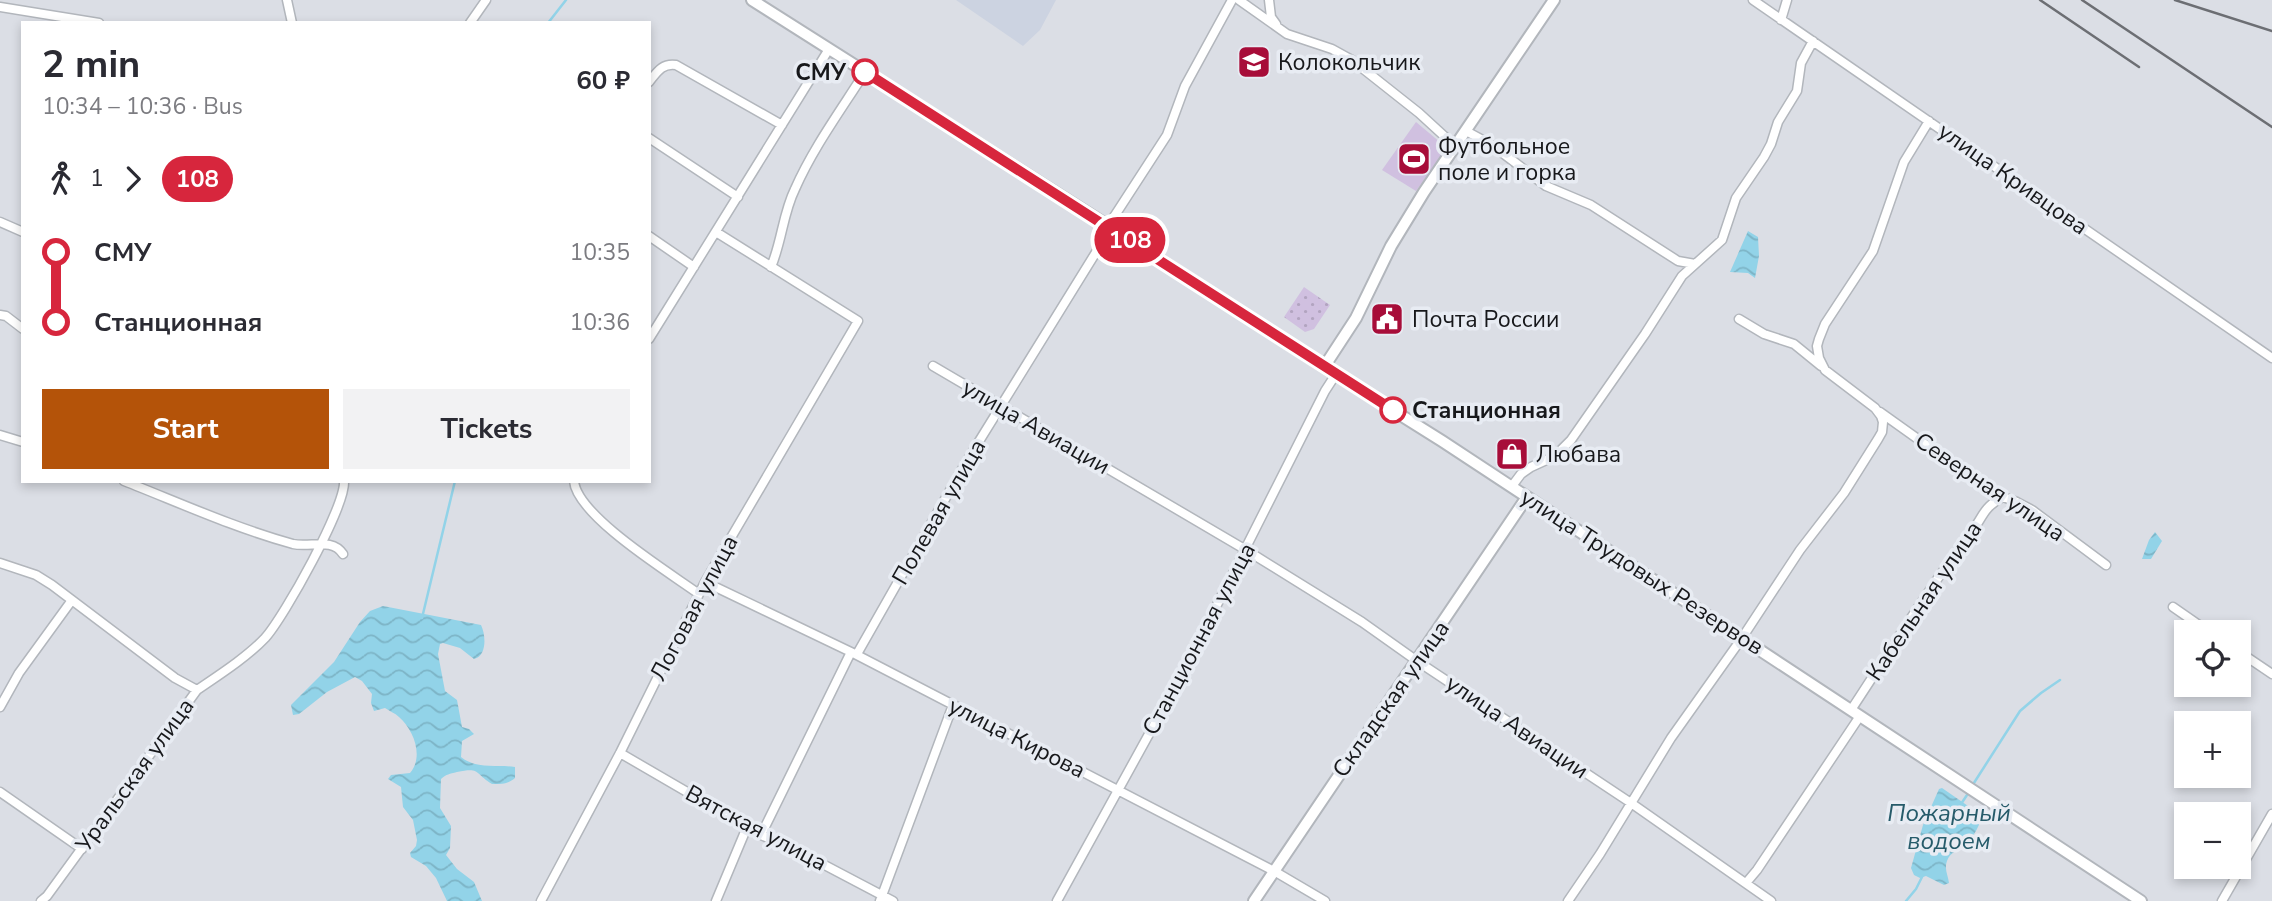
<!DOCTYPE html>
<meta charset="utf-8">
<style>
:root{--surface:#fff;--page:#f2f2f3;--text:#2b2b33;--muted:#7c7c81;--accent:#b45309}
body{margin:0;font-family:"Nunito Sans",sans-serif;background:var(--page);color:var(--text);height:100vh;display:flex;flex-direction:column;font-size:26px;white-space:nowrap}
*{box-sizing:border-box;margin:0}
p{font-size:23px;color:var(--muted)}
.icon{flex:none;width:38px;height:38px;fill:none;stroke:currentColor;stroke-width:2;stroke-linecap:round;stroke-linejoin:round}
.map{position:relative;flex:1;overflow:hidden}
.sheet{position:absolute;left:21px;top:21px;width:630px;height:462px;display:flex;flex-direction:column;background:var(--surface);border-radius:0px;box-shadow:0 4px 10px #0003}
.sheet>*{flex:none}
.badge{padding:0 14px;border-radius:23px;font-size:24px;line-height:46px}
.controls{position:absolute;left:2174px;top:620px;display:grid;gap:14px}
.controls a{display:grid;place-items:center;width:77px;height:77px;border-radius:0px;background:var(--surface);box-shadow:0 4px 10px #0003;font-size:35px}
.map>.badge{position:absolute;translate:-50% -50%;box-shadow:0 0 0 4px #fff}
.legs{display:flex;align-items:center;gap:10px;height:77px;padding:0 21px;font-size:23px}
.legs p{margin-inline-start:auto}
.summary{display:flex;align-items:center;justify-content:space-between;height:119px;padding:0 21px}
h1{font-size:38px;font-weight:700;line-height:52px}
.button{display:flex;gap:14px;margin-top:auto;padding:14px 21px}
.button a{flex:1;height:80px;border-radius:0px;background:var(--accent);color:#fff;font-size:28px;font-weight:700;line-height:80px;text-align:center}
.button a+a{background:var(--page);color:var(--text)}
ul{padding:0 21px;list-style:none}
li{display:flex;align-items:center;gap:24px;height:70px;font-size:26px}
li i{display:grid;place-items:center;width:10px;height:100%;margin:0 9px;background:currentColor}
li i::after{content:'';width:18px;height:18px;margin:-9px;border:5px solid;border-radius:50%;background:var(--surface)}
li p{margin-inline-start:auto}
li:first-child i{background:linear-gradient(#0000 50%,currentColor 0)}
li:last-child i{background:linear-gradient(currentColor 50%,#0000 0)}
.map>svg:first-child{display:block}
.built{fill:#ccd3e1}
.green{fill:url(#green-dots)}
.pitch{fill:#d0c0e0}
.water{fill:url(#water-waves)}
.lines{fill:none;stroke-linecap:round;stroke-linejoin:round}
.stream{stroke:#92d3e8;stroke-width:2.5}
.street-casing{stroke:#b2b6bc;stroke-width:11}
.secondary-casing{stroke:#b2b6bc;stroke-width:14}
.street{stroke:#fff;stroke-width:8}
.secondary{stroke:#fff;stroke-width:10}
.rail{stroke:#6c6e73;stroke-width:2.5}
.line-1-casing{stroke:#fff;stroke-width:16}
.line-1{stroke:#d7263d;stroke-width:10}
.stop-1-dot{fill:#fff;stroke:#d7263d;stroke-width:3.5}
.labels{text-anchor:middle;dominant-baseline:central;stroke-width:7;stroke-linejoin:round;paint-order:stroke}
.poi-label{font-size:23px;fill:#17181b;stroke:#e8ecf3;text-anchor:start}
.stop-label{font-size:23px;font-weight:bold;fill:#17181b;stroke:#e8ecf3;text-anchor:end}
.street-label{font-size:23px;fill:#17181b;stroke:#e8ecf3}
.water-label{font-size:24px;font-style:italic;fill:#265b6a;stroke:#e8ecf3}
</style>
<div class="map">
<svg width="2272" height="901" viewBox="0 0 2272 901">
<defs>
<pattern id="green-dots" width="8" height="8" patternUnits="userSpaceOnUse" patternTransform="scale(1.75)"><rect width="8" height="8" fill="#d0c0e0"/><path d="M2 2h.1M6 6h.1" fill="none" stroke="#b2a4c0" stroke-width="1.8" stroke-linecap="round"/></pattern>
<pattern id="water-waves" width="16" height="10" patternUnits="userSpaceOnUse" patternTransform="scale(1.75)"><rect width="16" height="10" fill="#92d3e8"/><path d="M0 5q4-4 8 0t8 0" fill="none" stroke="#7db4c6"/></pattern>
</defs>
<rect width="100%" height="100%" fill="#dbdee5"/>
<path class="built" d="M956,0H1056L1040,30L1023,46Z"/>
<path class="green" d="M1304,287L1330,305L1314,329L1305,332L1284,317Z"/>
<path class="pitch" d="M1416,122L1447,148L1416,191L1382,170Z"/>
<path class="water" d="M1748,231L1758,237L1759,256L1755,278L1748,273L1730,272Z
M2155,532L2162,541L2151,559H2142L2149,540Z
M383,606L481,625C486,635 487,656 474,659L460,648L443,643L440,644L438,654L445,691L457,700L462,727L469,729L474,734L462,741L461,757C477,770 497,764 515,767V778C508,784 502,784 492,784C474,773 481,767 457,772C449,774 447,774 441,779L440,808L451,826L450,848L446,855L457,869L474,882L482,901H447L436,878L426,866L411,857L410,853L416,846L417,840L413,820L403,807L401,787L388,779L391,775L410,773C424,757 414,730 399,717C395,713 389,711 385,708L374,711L371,703L372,694L362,681L355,677L327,692L299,714L293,715L291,705L334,662L360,622L370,611Z
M1942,788L1971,808L1982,812C1982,823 1973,838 1964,846C1958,851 1950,852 1947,861C1944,869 1948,875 1949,883L1944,885L1926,876L1920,878L1914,875L1911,868L1923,825L1939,789Z"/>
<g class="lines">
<path class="stream" d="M548,23L566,0
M422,618L455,481
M1972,786L2020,711L2041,693L2060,680
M1961,804L1969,792
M1906,901L1916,889L1923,875"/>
<defs>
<path id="street" d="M287,0L292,23
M1239,0L1287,34L1332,49L1352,60L1419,113L1455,146
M1269,0L1271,17L1276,24
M1753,0L2272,358
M0,7L99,23
M1781,20L1787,0
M470,23L486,0
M649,82C657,72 662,63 676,65L782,125
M1466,131L1492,145L1546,186L1591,205L1678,261L1695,264
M649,138L738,197
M0,222L23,232
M1108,226L1167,135L1185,86L1232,0
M649,236L694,267
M771,267C782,241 783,213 795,189C813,148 841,110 865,72
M0,315L6,316L23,329
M1739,319L1764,334L1794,344L1821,366
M649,339L829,49
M933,366L1246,550L1362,622L1417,661L1631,803L1771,901
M1880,412L1995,494L2017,502L2032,510L2106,565
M0,435L23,442
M124,481C180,503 235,528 293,544C310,548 332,537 343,554
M574,481C577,516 670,573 699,594
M1512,486L1521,474L1531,467L1555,456L1571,440L1645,334L1682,276L1722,240L1736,198L1764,157L1771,144L1778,122L1797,91L1801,63L1813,41
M0,563L36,575L52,585L175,678L197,690
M705,582L853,653L1274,871L1325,901
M2173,607L2209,632
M2238,651L2272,674
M857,654L965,464L1111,228
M0,707L19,673L72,600
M1851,710C1890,651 1927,590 1971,533C1984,516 1981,510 2002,497
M620,753L761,835L796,850L893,901
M0,792L82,849
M761,835L851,652
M1746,883L1757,870L1860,716
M41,901L47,896L197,690C219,675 247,657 265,638C284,617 346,506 344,481
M541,901L620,753L705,582L858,321L716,232
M716,901L747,827
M880,901L953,705
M1057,901L1181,676L1325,391L1336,374
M1568,901L1600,854L1671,738L1742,638L1800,550L1844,493L1878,439L1882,432L1883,422L1881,416L1875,408L1825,370L1819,358L1817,346L1819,339L1825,324L1873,251L1904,162L1929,121
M2222,901L2272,814"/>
<path id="secondary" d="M752,0L1113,229L1324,367L1442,441L2141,901
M1324,367L1356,318L1391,246L1424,192L1554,0
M1254,901L1527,497"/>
</defs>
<use href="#street" class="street-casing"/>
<use href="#secondary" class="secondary-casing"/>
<use href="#street" class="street"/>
<use href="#secondary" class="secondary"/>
<path class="rail" d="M2040,0L2139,67
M2082,0L2272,127
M2175,0L2272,31"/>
</g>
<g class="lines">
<defs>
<path id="line-1" d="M865,72L1393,410"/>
</defs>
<use href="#line-1" class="line-1-casing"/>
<use href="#line-1" class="line-1"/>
</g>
<defs>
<symbol id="school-square" viewBox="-11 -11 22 22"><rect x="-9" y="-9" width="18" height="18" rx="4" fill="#a70d39" stroke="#e8ecf3"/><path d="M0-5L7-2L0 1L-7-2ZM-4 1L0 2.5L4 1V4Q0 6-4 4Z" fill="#fff"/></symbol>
<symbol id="stadium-square" viewBox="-11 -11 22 22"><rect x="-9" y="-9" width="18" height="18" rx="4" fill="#a70d39" stroke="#e8ecf3"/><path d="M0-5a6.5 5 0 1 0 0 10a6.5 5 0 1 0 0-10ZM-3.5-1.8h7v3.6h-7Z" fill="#fff"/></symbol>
<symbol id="civic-square" viewBox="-11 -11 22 22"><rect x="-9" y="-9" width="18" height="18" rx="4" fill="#a70d39" stroke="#e8ecf3"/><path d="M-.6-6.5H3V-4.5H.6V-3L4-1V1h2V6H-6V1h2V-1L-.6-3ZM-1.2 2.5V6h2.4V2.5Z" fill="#fff"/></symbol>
<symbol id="shop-square" viewBox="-11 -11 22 22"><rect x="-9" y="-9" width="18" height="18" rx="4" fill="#a70d39" stroke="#e8ecf3"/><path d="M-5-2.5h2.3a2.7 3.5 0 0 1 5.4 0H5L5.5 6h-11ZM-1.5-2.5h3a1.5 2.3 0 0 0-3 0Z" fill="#fff"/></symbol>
</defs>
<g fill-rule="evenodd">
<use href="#school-square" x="1235" y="43" width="38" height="38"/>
<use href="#stadium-square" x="1395" y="140" width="38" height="38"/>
<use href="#civic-square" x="1368" y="300" width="38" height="38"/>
<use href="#shop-square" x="1493" y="435" width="38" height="38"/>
</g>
<g class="stop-1-dot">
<circle cx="865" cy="72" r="12"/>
<circle cx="1393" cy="410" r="12"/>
</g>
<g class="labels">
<g class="poi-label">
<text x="1278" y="62">Колокольчик</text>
<text x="1438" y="146">Футбольное<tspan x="1438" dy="26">поле и горка</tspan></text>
<text x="1412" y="319">Почта России</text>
<text x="1536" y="454">Любава</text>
</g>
<g class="stop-label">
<text x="846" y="72">СМУ</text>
<text x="1412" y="410" text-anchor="start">Станционная</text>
</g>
<g class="street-label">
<text transform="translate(2013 179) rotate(35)">улица Кривцова</text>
<text transform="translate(1036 427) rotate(30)">улица Авиации</text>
<text transform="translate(1990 487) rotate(34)">Северная улица</text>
<text transform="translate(939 512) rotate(-60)">Полевая улица</text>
<text transform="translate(1642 572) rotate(33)">улица Трудовых Резервов</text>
<text transform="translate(1924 601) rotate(-56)">Кабельная улица</text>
<text transform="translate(694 608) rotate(-62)">Логовая улица</text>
<text transform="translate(1199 639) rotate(-62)">Станционная улица</text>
<text transform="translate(1391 699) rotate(-55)">Складская улица</text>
<text transform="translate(1517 727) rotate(34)">улица Авиации</text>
<text transform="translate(1017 738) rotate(27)">улица Кирова</text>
<text transform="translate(135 775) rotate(-54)">Уральская улица</text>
<text transform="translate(756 828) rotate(28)">Вятская улица</text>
</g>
<g class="water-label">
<text x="1949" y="813">Пожарный<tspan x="1949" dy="28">водоем</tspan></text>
</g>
</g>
</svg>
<div class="controls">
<a><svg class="icon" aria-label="locate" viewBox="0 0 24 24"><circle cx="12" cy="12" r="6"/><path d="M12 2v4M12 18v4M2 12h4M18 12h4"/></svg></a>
<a>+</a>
<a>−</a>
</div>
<b class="badge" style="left:1130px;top:240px;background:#d7263d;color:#fff">108</b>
<section class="sheet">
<div class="summary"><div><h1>2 min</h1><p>10:34 – 10:36 · Bus</p></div><b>60 ₽</b></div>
<div class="legs"><svg class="icon" aria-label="walk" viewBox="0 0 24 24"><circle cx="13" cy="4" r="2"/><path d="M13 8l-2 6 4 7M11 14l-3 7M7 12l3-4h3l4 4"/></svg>1<svg class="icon" aria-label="forward" viewBox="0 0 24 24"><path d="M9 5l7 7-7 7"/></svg><b class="badge" style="background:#d7263d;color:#fff">108</b></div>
<ul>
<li><i style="color:#d7263d"></i><b>СМУ</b><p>10:35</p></li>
<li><i style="color:#d7263d"></i><b>Станционная</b><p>10:36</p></li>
</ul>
<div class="button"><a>Start</a><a>Tickets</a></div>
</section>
</div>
